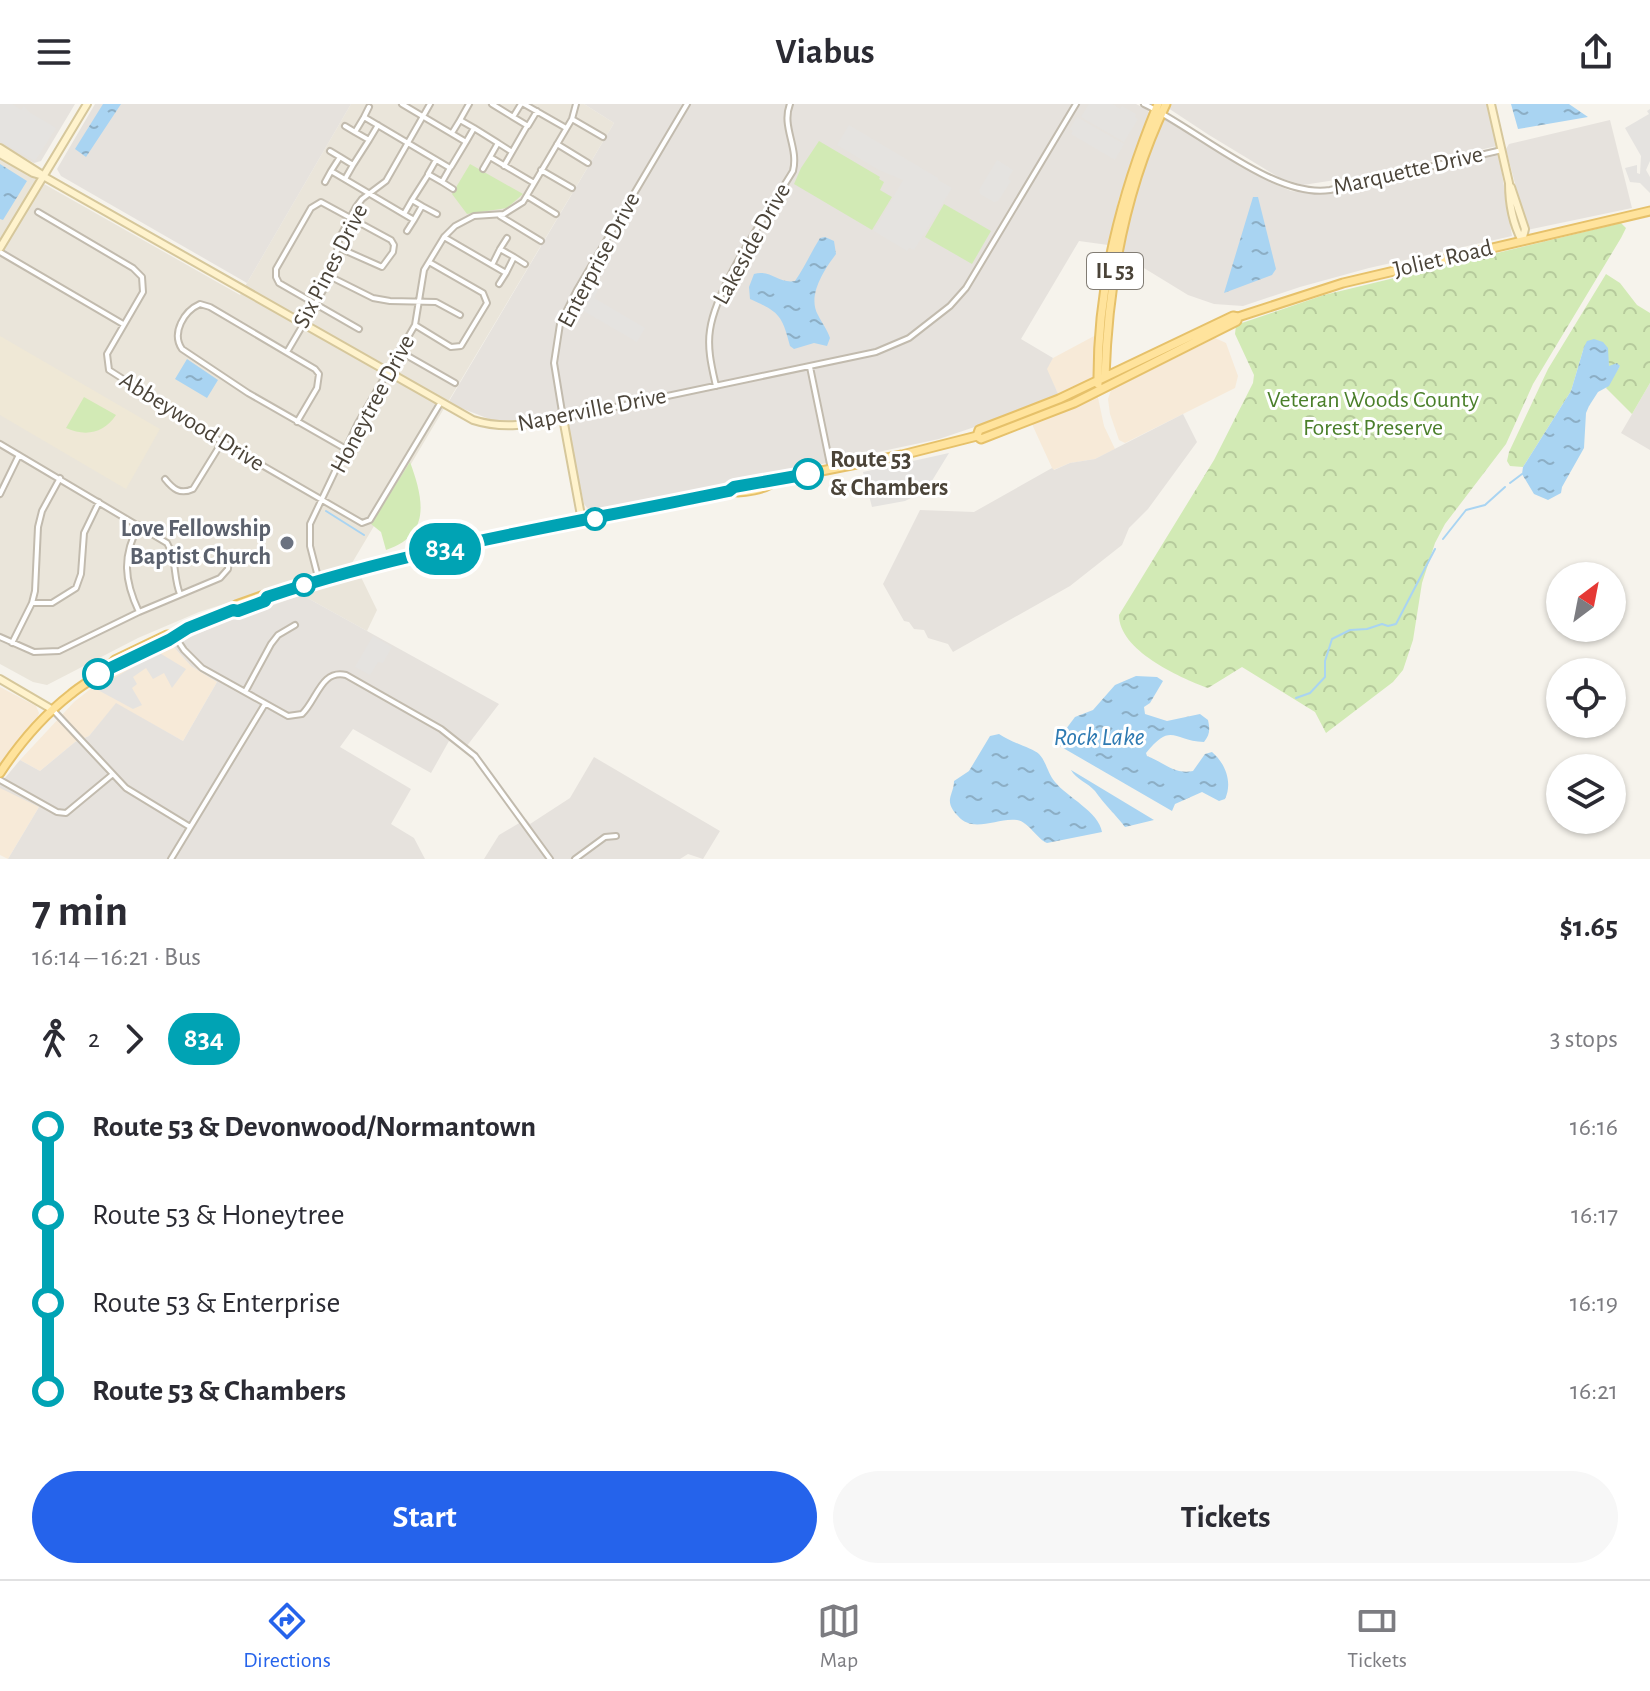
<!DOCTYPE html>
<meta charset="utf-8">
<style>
:root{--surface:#fff;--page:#f7f7f7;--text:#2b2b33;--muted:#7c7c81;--line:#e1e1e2;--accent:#2563eb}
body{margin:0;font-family:"Alegreya Sans",sans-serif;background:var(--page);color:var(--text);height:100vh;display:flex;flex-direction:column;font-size:30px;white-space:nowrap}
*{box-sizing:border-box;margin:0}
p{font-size:26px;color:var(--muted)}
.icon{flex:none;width:44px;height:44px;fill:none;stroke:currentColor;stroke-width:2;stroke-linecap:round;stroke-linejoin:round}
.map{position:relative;height:755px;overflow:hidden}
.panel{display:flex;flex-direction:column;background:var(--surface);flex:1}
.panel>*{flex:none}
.badge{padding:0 16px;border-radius:26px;font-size:28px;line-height:52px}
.needle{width:52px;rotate:32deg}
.tools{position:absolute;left:1546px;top:458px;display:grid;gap:16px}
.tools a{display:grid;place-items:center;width:80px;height:80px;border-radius:50%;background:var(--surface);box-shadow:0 2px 6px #0004;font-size:40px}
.map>.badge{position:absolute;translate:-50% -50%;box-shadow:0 0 0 4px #fff}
.legs{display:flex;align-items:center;gap:12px;height:88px;padding:0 32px;font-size:26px}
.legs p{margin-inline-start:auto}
.summary{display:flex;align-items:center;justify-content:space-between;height:136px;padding:0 32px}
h1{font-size:44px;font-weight:600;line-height:60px}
.action{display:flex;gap:16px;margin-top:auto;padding:16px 32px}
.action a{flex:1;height:92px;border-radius:48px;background:var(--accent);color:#fff;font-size:32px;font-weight:600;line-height:92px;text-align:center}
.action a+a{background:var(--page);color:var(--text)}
ul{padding:0 32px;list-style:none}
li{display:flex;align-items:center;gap:28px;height:88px;font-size:30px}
li i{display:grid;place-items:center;width:12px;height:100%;margin:0 10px;background:currentColor}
li i::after{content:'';width:20px;height:20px;margin:-10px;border:6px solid;border-radius:50%;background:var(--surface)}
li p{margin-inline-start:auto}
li:first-child i{background:linear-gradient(#0000 50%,currentColor 0)}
li:last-child i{background:linear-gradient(currentColor 50%,#0000 0)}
header{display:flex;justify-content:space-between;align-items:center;height:104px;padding:0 32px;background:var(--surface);font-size:36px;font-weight:600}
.tabs{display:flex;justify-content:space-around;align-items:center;height:112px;border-top:2px solid var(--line);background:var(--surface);font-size:22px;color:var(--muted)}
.tabs a{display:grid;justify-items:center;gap:4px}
.tabs .selected{color:var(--accent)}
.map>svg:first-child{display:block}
.residential{fill:#eae5da}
.commercial{fill:#f7ead8}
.industrial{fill:#e6e2dd}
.education{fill:#efe8d6}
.green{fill:#d2eab5}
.forest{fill:url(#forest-crowns)}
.parking{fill:#e5e3e0}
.water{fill:url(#water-ripples)}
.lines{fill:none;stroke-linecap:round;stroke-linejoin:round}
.stream{stroke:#a9d4f2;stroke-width:2}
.street-casing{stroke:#c2bbae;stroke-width:8}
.secondary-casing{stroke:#d6c79b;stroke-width:10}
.primary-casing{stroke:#e6c16a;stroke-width:11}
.street{stroke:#fff;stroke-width:4}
.secondary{stroke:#fff3cd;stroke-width:6}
.primary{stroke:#ffe39c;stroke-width:7}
.line-1-casing{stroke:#fff;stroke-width:18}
.line-1{stroke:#00a3b4;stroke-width:12}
.stop-1-dot{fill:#fff;stroke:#00a3b4;stroke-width:4}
.worship-dot{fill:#6b7280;stroke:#fff;stroke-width:3}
.labels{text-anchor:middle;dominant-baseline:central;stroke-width:6;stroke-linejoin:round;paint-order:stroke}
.shield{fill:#fff;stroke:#817c74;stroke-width:2}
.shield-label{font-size:22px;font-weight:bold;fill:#4b4439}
.street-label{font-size:24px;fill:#4b4439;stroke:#fff}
.park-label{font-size:24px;fill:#4a7f2a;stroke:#fff}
.stop-label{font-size:24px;font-weight:bold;fill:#4b4439;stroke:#fff;text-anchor:start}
.worship-label{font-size:24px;font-weight:bold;fill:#5b616d;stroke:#fff;text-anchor:end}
.water-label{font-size:26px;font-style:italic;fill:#2e7ab2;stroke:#fff}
</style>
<header><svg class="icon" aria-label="menu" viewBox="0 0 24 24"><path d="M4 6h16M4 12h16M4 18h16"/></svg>Viabus<svg class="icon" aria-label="share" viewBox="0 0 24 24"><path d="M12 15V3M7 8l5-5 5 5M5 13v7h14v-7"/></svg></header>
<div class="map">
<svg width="1650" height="755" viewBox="0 0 1650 755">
<defs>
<pattern id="forest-crowns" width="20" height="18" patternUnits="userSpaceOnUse" patternTransform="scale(2)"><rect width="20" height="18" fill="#d2eab5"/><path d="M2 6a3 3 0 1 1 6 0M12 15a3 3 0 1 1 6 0" fill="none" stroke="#b6ca9c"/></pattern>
<pattern id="water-ripples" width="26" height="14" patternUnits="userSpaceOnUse" patternTransform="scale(2)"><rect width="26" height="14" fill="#a9d4f2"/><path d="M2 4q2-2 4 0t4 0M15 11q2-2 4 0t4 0" fill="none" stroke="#8caec5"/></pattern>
</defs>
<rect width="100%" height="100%" fill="#f6f3ec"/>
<path class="residential" d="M351,0H584L614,19L352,459L199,508L138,534L47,581L33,578L0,560V55L240,191Z
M360,471L377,506L367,527L302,491Z"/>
<path class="commercial" d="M1096,231L1093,274L1059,292L1046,265L1053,254Z
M1215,234L1226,239L1238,272L1235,284L1125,339L1119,336L1110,310L1108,295L1111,286Z
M1097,289L1104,322L1115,345L1095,355L1070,359L1053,366L1031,318Z
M172,541L191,562L217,578L183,637L116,600L89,632L75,638L40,667L20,656L74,598L93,583L118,566Z
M0,583L36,602L39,609L37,615L0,659Z
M3,683L39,703L8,755L0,751V684Z"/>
<path class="industrial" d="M0,0H75L41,57L34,59L0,41Z
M95,0H351L247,179L61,72L57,65Z
M584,0H1136L1148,6L1150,12L1119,94L1108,141L1079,137L1021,235L1053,254L1047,265L1059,292L1013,310L939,335L596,408L589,406L584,400L567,322L552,310L515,317L492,316L448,299L614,19Z
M1170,0H1487L1497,42L1374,70L1303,81L1280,74L1209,31L1168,4Z
M1162,14L1272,79L1291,87L1315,90L1334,89L1499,51L1512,132L1369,164L1300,183L1243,202L1214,200L1188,191L1121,150L1140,73Z
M1610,16L1632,104L1527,126L1506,45L1509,40Z
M1650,279V346L1621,329Z
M1183,310L1197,338L1148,405L1129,424L1122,441L1070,482L953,548L948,540L928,534L924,526L914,525L909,518L904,517L883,480L920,406L974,408L1052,364L1054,366L1070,359L1095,355Z
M302,491L499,600L463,647L449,637L431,669L353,625L340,643L411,685L391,720L414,734L425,755H8L39,703L0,684V680L20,656L40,667L75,638L89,632L116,599L183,637L217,578L191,562L172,541L225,518Z
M594,653L720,727L703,755L688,750L680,755H484L499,731L526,715L530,720L570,694Z"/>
<path class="education" d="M0,232L160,325L126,385L0,311Z"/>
<path class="green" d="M819,37L880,73L879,75L884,78L880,86L892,93L872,126L794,80L801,64Z
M470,60L523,90L507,104L467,110L452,90Z
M944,100L991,127L972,160L925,133Z
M84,293L116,311C104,329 86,333 66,324Z
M410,358C424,396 431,431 386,446L381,428L371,420Z"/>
<path class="forest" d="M1621,119L1626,124L1621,134L1533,280L1506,340L1445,420L1435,439L1422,479L1413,536L1403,566L1393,578L1326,629L1315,608L1242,563L1208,584C1178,573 1119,546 1119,511L1214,356L1253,279L1254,271L1235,230L1236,221L1324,191Z
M1606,170L1620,179L1637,201L1650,209V279L1632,310L1606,284L1620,262H1609L1608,257L1584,243L1571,287L1523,363L1510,362L1507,357L1509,348L1548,265Z"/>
<path class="parking" d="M0,0H12L21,6L24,2L29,8L56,24L35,57L0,37Z
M1089,0H1112L1120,5L1122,2L1136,10L1135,13L1138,15L1124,38L1081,13Z
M1650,5V57L1646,66L1650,73V89L1640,79L1630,78L1625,64L1637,61V69L1640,70L1641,52L1625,24L1649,10L1647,7Z
M1077,13L1124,40L1115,56L1071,30L1073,27L1070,25Z
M849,21L938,74V76L952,84L914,146L909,144L907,147L874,127L903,76L879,66L837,41Z
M997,56L1013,66L1008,75L1011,77L998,97L994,98L980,90L979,86Z
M592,181L599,184L594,194L645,224L637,238L582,206L579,202Z
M949,349L930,380L915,392L905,397L872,403L863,368Z
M373,532L392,543L383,559L378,558L370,571L355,563Z
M158,548L186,565L172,584L164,569L153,575L146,564L133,573L137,580L132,584L142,601L133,605L96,585Z"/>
<path class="water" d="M103,0H121L86,53L75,45Z
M1511,0H1569L1588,13L1518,25Z
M0,60L27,77L3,116L0,115Z
M1253,93H1258L1276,165L1272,171L1224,189Z
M825,133L834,137L836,150C824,166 807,192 818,211C822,219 827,225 830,234L827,242L814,239L794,245L790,242C782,211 779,208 750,195L749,183L754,170C770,165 779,180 795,177C805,163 811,148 820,134Z
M1594,235L1603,238L1608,244L1609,262L1617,259L1620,262L1609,282L1598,288L1589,302L1586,309L1584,344L1562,383L1561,389L1548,396L1534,390L1522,370L1523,363L1571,287L1584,243L1587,237Z
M187,255L218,276L207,294L175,275Z
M1136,572L1157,573L1163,577L1150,599L1144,603L1145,610L1167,617L1200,610L1208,616C1210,625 1210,631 1204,638C1173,637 1172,617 1146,649L1147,652C1163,658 1175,671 1193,667L1205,650L1212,648C1225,659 1233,678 1225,695L1219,697L1202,688L1175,700L1172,707L1058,641L1057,637L1075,613L1093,606L1115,581Z
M999,630C1010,638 1032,644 1039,650C1046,657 1048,670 1055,678C1067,693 1099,708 1102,728L1047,739C1036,734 1029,718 1017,716C998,713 973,730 958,712C954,708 949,702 950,695C951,689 954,684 954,677L969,667L990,632Z
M1071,666L1154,716L1125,723C1116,711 1104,700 1095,687C1088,679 1076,675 1071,666Z"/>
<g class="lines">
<path class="stream" d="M1510,379L1522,370
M326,407L364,431
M1443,435L1466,406L1485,401L1505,383
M1296,594L1310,589L1325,573V557L1332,535L1350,526L1367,525L1382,520L1388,522L1396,520L1435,445"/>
<defs>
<path id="street" d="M402,0L466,38L474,24L460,16L452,29
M492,0L513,13
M521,0L513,13L528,22L537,7
M524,0L566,24
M687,0L577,186L560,220L554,259L563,314L876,248L909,234L950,202L966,184L1076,0
M1144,0C1196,24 1274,95 1330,86L1502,46
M364,13L369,3
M572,15L603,33
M460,16L469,0
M378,21L369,36L355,28L364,13L450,64L442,78L428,70L436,56
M345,22L355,28
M474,24L498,39
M557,40L588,59
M330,47L340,53
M512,48L527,22
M353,61L369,36
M504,62L512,48L498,39L490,53L534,79
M451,63L466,38
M483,65L490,53
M541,66L572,84
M345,75L353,61L340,53L331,67L414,116L422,102L412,96L404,110
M325,78L331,67
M442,78L453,85
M527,92L556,110
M412,96L428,71
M422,102L437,110
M38,108L133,164L142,173L143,188L107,250L109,266L222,338L362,419L370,416L441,298
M500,112L541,137
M407,127L414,116
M444,133L506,169L514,153L500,145L492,161
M337,143L382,163L393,148L394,141L391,136L321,98L311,104L276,165V173L279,179L359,225
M500,145L507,134
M0,148L123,220
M514,153L525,160
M331,173L373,194L390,197L436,198L460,211
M499,180L506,169
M415,221L451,243L461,242L487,199L483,189L429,158
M399,247L455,279
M287,248L331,173L340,133L356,103L362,95L386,77L430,0
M810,263L831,365
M716,282C712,264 707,245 710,226C716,182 769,107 793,67C799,43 781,23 790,0
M297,318L317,284L319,270L315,265L210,203L200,200C184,207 171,229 182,245L248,289L346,345
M0,340L167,439C177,455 173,473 180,490
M165,375C173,385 180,391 193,385L222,338
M0,390L19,351
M319,477L310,442V420L358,319L415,221L424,166L444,133L455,122L474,112L504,110L523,98L572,15L576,0
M32,499H52L76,484L81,470L84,429L99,398
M139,508C124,476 122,452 139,421
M174,531L184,546L202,564L288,612L302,610C317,596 321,565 346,571L441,625L475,652L550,755
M0,533L34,548L59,547L139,508L220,474L228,465L229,454
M12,539L32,499L35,487L38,423L42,407L60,374
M245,588L271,540L278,531L295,521
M53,606L126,684L190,723
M0,676L57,708L66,709L113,670
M171,755L265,600
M575,755L605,733L616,732"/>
<path id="secondary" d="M1491,0L1509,79C1509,98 1513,120 1522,137
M0,44L41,70
M0,50L33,69L43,72L473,316C504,326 532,320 563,314L582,417
M1511,83L1525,125L1522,137
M0,144L87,0
M0,575L53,606"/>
<path id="primary" d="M1105,273C1108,179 1125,85 1166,0
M1098,280C1097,182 1121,90 1158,0
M977,332L979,326L1059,295L1233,212L1238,213L1343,179L1650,107
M729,387C742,390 767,385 776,376
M233,506L236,501L264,491L267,493L397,456L729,387L734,383L773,374L776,376L902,351L977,332L981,335L1074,299L1237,217L1238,213
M110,563L118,562L169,536L174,531L233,506L238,507L265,497L267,493
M0,669C19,640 44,611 71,590C85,578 104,570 115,556L167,531H174"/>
</defs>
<use href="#street" class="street-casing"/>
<use href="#secondary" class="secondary-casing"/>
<use href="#primary" class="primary-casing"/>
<use href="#street" class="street"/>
<use href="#secondary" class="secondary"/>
<use href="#primary" class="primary"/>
</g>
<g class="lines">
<defs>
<path id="line-1" d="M98,570L169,536L188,524L233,506L238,507L265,497L267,493C417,443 575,419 729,387L734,383L808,370"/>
</defs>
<use href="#line-1" class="line-1-casing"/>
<use href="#line-1" class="line-1"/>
</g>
<g class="stop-1-dot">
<circle cx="808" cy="370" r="14"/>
<circle cx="595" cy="415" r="10"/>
<circle cx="304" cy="481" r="10"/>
<circle cx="98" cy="570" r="14"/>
</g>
<circle class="worship-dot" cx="287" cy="439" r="8"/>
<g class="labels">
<rect class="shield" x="1087" y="149" width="56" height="36" rx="6"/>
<g class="shield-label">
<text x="1115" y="167">IL 53</text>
</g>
<g class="street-label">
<text transform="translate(1408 67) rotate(-13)">Marquette Drive</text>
<text transform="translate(752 140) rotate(-61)">Lakeside Drive</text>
<text transform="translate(1443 155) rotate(-13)">Joliet Road</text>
<text transform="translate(599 156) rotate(-62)">Enterprise Drive</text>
<text transform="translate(331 162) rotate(-63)">Six Pines Drive</text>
<text transform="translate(373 300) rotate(-62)">Honeytree Drive</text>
<text transform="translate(592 306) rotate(-11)">Naperville Drive</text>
<text transform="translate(192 318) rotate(32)">Abbeywood Drive</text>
</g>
<g class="park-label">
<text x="1373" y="296">Veteran Woods County<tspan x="1373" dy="28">Forest Preserve</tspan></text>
</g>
<g class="stop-label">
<text x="830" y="356">Route 53<tspan x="830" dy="28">&amp; Chambers</tspan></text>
</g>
<g class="worship-label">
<text x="271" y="425">Love Fellowship<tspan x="271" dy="28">Baptist Church</tspan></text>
</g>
<g class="water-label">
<text x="1099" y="633">Rock Lake</text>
</g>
</g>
</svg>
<div class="tools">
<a><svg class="needle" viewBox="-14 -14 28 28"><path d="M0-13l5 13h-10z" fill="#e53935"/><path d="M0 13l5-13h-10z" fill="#7c7c81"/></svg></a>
<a><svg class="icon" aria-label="locate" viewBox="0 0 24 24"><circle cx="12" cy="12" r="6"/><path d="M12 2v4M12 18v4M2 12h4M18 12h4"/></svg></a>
<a><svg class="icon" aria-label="layers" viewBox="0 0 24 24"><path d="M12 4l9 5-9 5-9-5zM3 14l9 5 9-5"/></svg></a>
</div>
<b class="badge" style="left:445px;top:445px;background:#00a3b4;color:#fff">834</b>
</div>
<section class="panel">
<div class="summary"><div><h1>7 min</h1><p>16:14 – 16:21 · Bus</p></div><b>$1.65</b></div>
<div class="legs"><svg class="icon" aria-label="walk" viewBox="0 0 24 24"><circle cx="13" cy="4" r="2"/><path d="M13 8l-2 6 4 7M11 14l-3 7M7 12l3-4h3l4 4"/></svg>2<svg class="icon" aria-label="forward" viewBox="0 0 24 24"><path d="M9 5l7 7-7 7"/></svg><b class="badge" style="background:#00a3b4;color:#fff">834</b><p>3 stops</p></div>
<ul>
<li><i style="color:#00a3b4"></i><b>Route 53 &amp; Devonwood/Normantown</b><p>16:16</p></li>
<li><i style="color:#00a3b4"></i><span>Route 53 &amp; Honeytree</span><p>16:17</p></li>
<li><i style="color:#00a3b4"></i><span>Route 53 &amp; Enterprise</span><p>16:19</p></li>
<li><i style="color:#00a3b4"></i><b>Route 53 &amp; Chambers</b><p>16:21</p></li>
</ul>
<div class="action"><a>Start</a><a>Tickets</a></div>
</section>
<nav class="tabs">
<a class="selected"><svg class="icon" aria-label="directions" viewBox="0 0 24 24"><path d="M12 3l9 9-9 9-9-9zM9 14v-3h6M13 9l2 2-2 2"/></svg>Directions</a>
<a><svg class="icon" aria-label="map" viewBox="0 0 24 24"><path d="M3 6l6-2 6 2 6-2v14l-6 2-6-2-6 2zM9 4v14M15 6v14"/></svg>Map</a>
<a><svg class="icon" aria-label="tickets" viewBox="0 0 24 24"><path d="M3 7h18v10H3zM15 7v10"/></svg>Tickets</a>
</nav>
